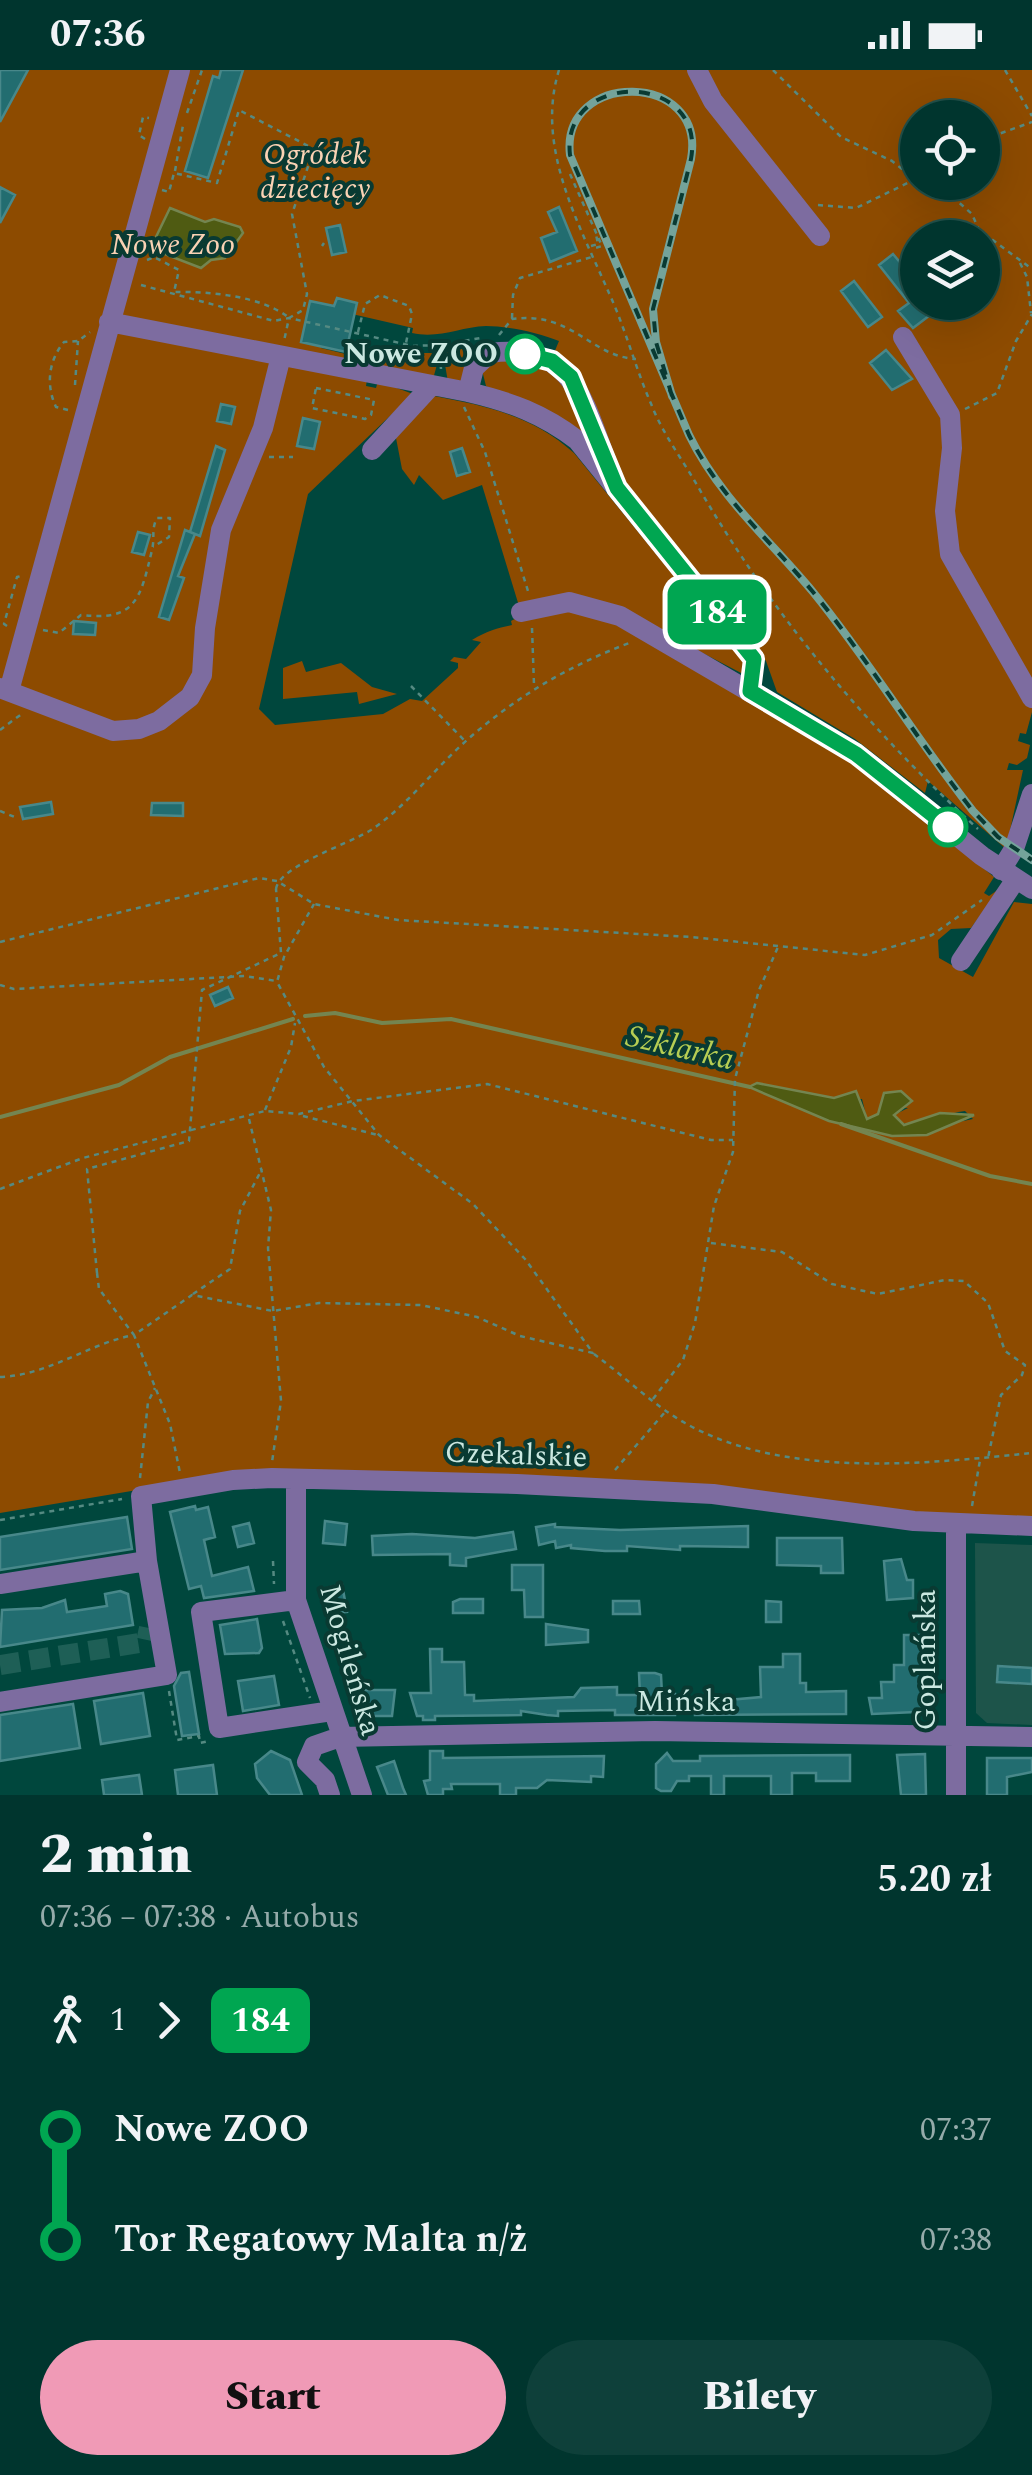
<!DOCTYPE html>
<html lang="pl">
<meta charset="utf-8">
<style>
:root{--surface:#00352e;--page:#0e403a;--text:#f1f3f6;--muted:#95abaa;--line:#22504a;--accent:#f09ab6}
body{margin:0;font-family:Spectral,serif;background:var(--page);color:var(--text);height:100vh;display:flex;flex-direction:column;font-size:38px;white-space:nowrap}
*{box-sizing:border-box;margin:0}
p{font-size:32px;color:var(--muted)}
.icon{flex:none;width:55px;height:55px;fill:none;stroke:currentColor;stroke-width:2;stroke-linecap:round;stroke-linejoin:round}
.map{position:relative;height:1725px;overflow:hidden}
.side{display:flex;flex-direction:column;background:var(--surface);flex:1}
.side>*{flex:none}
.badge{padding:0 20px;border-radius:15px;font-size:35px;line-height:65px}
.buttons{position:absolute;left:900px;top:30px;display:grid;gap:20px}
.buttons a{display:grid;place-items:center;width:100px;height:100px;border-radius:50%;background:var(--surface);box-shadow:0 10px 40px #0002,0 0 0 2px var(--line);font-size:50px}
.map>.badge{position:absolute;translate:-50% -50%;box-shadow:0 0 0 5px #fff}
.legs{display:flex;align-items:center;gap:15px;height:110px;padding:0 40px;font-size:32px}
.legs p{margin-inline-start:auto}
.head{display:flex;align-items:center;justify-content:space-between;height:170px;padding:0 40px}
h1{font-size:55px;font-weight:800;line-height:75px}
.primary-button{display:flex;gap:20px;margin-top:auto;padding:20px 40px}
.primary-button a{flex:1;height:115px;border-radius:60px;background:var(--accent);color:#111;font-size:40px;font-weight:800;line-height:115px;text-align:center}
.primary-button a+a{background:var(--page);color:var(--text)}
ul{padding:0 40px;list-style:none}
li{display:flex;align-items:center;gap:35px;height:110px;font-size:38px}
li i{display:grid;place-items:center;width:15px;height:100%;margin:0 12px;background:currentColor}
li i::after{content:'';width:25px;height:25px;margin:-12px;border:8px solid;border-radius:50%;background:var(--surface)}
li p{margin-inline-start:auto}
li:first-child i{background:linear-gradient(#0000 50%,currentColor 0)}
li:last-child i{background:linear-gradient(currentColor 50%,#0000 0)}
.status{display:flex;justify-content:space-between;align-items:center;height:70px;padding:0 50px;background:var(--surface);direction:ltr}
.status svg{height:28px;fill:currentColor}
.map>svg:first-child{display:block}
.built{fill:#1d544a}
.green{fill:#8d4b00;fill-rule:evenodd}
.water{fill:#4f5b12;stroke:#748550;stroke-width:2.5}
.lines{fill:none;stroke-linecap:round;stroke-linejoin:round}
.stream{stroke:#748550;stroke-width:4}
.building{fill:#226d70;stroke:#48888a;stroke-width:2.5}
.minor-tunnel{stroke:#1e5f56;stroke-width:20;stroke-dasharray:20 10;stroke-linecap:butt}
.path{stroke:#558a82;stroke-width:2.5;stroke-dasharray:5 5;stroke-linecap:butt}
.minor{stroke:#7d6ca0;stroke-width:20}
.rail-casing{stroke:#74a39a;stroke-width:8}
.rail{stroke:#093a32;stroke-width:4;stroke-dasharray:11;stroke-linecap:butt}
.path-bridge{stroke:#558a82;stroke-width:2.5;stroke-dasharray:5 5;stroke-linecap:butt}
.line-1-casing{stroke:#fff;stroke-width:22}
.line-1{stroke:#00a651;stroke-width:15}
.stop-1-dot{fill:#fff;stroke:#00a651;stroke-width:5}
.labels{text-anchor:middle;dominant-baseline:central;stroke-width:8;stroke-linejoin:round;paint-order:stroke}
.park-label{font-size:30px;font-style:italic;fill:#fad2b4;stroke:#093a32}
.stop-label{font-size:30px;font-weight:bold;fill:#cbe8e1;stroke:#093a32;text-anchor:end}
.street-label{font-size:30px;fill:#cbe8e1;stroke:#093a32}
.water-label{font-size:32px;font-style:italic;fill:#b6cd53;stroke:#093a32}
</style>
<div class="status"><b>07:36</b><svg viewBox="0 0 49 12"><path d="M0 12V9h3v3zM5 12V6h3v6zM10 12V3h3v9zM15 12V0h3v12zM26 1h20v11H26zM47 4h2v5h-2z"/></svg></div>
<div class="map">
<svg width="1032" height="1725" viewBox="0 0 1032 1725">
<rect width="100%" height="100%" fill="#00473d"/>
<path class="built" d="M975,1473L1032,1475V1655L987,1653L976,1643Z"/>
<path class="green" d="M0,0H1032V642L1026,664L1020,663L1018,671L1030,675L1027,688L1017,695L1009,693L1007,700H1023L1006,779L928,711L925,723L855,669L777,622L766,591L619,408L571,297L554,283L559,271C539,263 508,256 486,256C460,257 439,269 412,263L413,258L352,244L321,274V278L362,288L364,282L406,292L407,287L421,290L423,283H435L438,291L433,309H367L366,316L376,318L378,311L413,324L308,424L259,639L275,655L383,644L410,629L422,631L458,598V593L450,591L454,587L466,589L481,572L472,570C488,560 499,558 512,555L511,551L522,545L595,540L846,684L994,807L984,823L989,826L999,819L971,858L951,859L938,870L939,888L973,907L1014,832L1032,834V1449L251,1401L0,1443ZM918,48H982V112H918ZM918,168H982V232H918ZM757,1013L824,1027L862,1029L867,1049L879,1044V1036L908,1038L894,1045L895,1051C916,1060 943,1043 965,1041L973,1049L892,1066L829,1051Z
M489,273L471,289L465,311L448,312L443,283Z
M494,285L559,300L590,371L486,316L481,296Z
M434,326C487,336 533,346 574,383L744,592L745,605L614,537L519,536L482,415L443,430L419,405L414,415L402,399L396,368Z
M302,591L306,602L341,593L372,617L397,624L359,634L357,622L283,629V598Z"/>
<path class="water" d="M170,138L205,152L214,149L240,157L243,163L225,188L211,190L201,198L162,183L155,169Z
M757,1013L834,1028L856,1021L867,1049L878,1044L884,1023L901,1021L912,1031L894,1045L904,1055L940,1043L974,1045L927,1065L892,1066L829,1051L749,1017Z"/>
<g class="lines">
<path class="stream" d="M305,946L335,943L382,953L451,949L750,1017
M0,1047L119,1015L170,987L293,949
M841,1054L990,1106L1032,1114"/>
</g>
<path class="building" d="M0,0H28L0,52Z
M221,0H243L208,108L185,101L213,6L219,8Z
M0,117L15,125L0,153Z
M559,137L577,181L550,192L541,168L557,162L548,142Z
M340,155L346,182L332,185L326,158Z
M893,184L918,214V232H932L938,239L913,258L898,241L909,233L879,195Z
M854,211L882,247L868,257L841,221Z
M337,228L357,233L346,282L301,272L310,231L334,236Z
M886,280L912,309L892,320L870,293Z
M221,334L235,337L231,354L217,351Z
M303,348L320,352L314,379L297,376Z
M216,376L225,380L200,466L190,462Z
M462,378L470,402L457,406L450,382Z
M185,460L195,464L178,506L184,508L169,550L159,547Z
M138,462L150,465L144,485L132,482Z
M74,551L96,553L95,565L73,564Z
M51,732L53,744L23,749L20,737Z
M152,733H183V746L151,745Z
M228,917L233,928L215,936L210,925Z
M195,1436L196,1440L208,1437L215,1467L204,1470L212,1506L248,1497L254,1521L204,1528L201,1516L189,1519L170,1442Z
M127,1447L132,1479L0,1500V1467Z
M325,1451L347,1454L345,1475L323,1473Z
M249,1453L254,1473L238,1477L233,1457Z
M555,1454V1457L620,1460L748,1456V1477L680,1476V1480L627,1476V1481H605L571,1478V1475L556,1478L555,1471L539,1475L536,1457Z
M513,1462L516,1479L466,1488V1496L450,1495V1484L373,1485L372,1466L412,1464L475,1468Z
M777,1468H842L843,1503H821V1496L777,1495Z
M901,1489L907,1510H913V1528L887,1530L884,1491Z
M512,1495H543V1547H525L524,1520H512Z
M342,1514L347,1542L328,1544L324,1519Z
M120,1521L128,1524L133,1555L0,1577L2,1540L42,1538L65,1530L67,1542L107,1536L105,1524Z
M460,1529H483V1543H453V1532Z
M613,1531H639L640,1544H613Z
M766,1531L781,1532V1552H766Z
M257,1549L262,1578L259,1583L225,1584L220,1555Z
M546,1554L588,1560V1572L546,1575Z
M904,1565H925L923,1635L916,1642L872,1644L869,1628H882L881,1612H894V1595H904Z
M430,1579H442V1592H464L465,1625H474V1631L574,1627L581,1618L617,1617V1625H640L639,1603H655L661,1605L662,1624H675V1645H615V1640L558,1641V1646L547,1645L521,1641V1645L435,1646V1650H423V1646H417L410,1623H431Z
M783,1584H800V1613H806V1622L846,1621V1644L695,1645V1633L761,1627L760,1597H783Z
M998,1596L1032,1598V1614L997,1612Z
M189,1602L199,1664L182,1666L174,1616L181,1603Z
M274,1606L279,1635L243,1641L238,1611Z
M354,1620H395L392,1646H359Z
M143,1623L150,1666L101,1674L94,1631Z
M73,1634L80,1678L0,1691V1645Z
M271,1681L290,1690L302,1725H270L257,1708L255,1694Z
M430,1681H443V1688L604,1686L603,1707L591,1706V1712L547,1710L537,1718H516V1725H500V1714H451L452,1719H443V1725H428L424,1711L430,1710Z
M667,1683L673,1691H700V1686L850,1685V1711H816V1703H792V1725H771V1706H724V1725H711V1706H689V1711H677L671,1721H661L656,1718V1694Z
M925,1684L926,1725H901L897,1685Z
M987,1688H1032V1702L1007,1707V1725H987Z
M394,1691L403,1718L406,1725H388L377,1697Z
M213,1695L217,1725H178L175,1700Z
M139,1705L142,1725H104L102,1710Z"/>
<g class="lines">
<path class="minor-tunnel" d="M0,1595L146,1572L149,1558"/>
<path class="path" d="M559,0C535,77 579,154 609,223C626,260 636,300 652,336C663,364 682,389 697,415C773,546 867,657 978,759
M773,0L841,67L892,91L912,107
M1005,0L1032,46
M187,43L202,0
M145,69L139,65L143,47L149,48
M982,70L1032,52
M175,101L183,55
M570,104L602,176L592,179
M926,112L955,129L972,144L979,160L1032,199
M162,120L169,122L174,103L217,113L239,40L314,79L292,144L307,224L303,240L289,248L284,271
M818,135L856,138L918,108
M322,176L324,173
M591,176L598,174L595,160
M222,177L231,180
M147,190L154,187L179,200L174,222C208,221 261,226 288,247
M1020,193L1027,207L1031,243
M141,215L274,251L289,248L413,276L439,275
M512,248L513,225L520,208L592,187
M358,262L365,234L380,225L409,236L412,244L406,273
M499,265L512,249C573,241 589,286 636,289
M441,299L439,275L481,268
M75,315L78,271
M316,318L374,330L371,345L365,349L312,338Z
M464,337L485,382L528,521
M965,339L997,323L1016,271L1032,244
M68,340L56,337C46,316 48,291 64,272L78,271L90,262
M269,387H293
M7,556L4,554L17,507L21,506
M532,558L534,615
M43,560L59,563L81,545C135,551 140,531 152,480C155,468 151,459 157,448H170L169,467L153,477
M411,616L464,670
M0,660L23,643
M0,741L17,748
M276,819C279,796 349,774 371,760C408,735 434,699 467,670C517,626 570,595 632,572
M0,872L259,808L277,811L314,834L398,850L691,867L865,885L932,865L982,830
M0,915L14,919L245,906L276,911
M265,1040L291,977L295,953
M303,1046L378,1065
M249,1049L271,1140L268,1178L281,1331L272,1392
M0,1119L83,1088L265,1041L299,1044L353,1031L487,1014L711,1070H733
M711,1173L782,1182L832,1214L878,1224L945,1210L964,1211L988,1233L1005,1281L1025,1295L1022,1305L1001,1325L988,1388
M97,1203L99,1219L134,1265L192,1225L273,1241L319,1233L421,1235L477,1247L520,1266L593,1283L525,1189L473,1134L379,1065L324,997L277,912L284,887L314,834
M193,1224L230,1199L240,1141L262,1099
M594,1284C624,1306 653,1335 685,1353C784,1409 924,1394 1032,1383
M0,1307C50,1305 87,1274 134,1265L170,1354L180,1403
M653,1329L683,1290L695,1253L714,1136L733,1082L735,1009L759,920L778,877
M615,1400L665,1342
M140,1408L148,1332L155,1318
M972,1436L980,1390
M0,1450L122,1429
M273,1491L274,1514
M283,1551L310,1628
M169,1621L177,1670L199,1666L200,1673L209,1671"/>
<path class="minor" d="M697,0L713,31L820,166
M109,252L468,322C511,332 543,344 577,370L754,589L750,621
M903,267L950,345L952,378L945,441L950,484L1032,628
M468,322L474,298L490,283C576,271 585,337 610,401
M372,380L431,316
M521,542L569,532L620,546L856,684L982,786L1032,819
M0,618L113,661L139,659L159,651L190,627L202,605L205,558L221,460L263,358L281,286
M9,621L180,0
M1001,800L1014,779L1032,724
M961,891L1016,809
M296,1409V1530L362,1725
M0,1514L147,1491L141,1426L233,1410L272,1408L517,1414L713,1424L914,1451L1032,1456
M296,1530L201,1542L219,1658L332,1641
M0,1632L167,1605L147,1491
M330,1725L325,1710L307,1692L314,1676L340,1667L655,1661L1032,1667
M956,1725V1455"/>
<defs>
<path id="rail" d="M672,326L656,272L653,239L691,89C707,0 560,0 570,85L689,365C720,428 769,469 813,522C870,592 917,670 973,741L998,767L1032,790"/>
</defs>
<use href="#rail" class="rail-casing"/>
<use href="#rail" class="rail"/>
<path class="path-bridge" d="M97,1203L87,1099L189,1071L202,920L281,883L276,819"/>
</g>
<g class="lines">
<defs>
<path id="line-1" d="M525,284L552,291L571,307L617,418L754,589L750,621L856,684L948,757"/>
</defs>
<use href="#line-1" class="line-1-casing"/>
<use href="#line-1" class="line-1"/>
</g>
<g class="stop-1-dot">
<circle cx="525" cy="284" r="18"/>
<circle cx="948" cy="757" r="18"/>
</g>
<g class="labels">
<g class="park-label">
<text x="315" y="85">Ogródek<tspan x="315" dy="34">dziecięcy</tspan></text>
<text x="173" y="175">Nowe Zoo</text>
</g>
<g class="stop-label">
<text x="498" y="284">Nowe ZOO</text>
</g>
<g class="street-label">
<text transform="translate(516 1385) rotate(2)">Czekalskie</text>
<text transform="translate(350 1590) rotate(74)">Mogileńska</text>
<text transform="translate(926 1590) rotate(-90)">Goplańska</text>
<text x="686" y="1632">Mińska</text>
</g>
<g class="water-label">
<text transform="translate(680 978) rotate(13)">Szklarka</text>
</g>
</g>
</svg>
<div class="buttons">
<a><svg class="icon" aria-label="locate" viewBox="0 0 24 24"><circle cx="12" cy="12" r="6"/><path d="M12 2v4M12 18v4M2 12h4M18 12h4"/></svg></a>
<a><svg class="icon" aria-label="layers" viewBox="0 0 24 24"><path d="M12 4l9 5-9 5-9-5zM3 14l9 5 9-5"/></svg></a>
</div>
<b class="badge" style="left:717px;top:542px;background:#00a651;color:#fff">184</b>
</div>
<section class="side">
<div class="head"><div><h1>2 min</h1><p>07:36 – 07:38 · Autobus</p></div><b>5.20 zł</b></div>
<div class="legs"><svg class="icon" aria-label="walk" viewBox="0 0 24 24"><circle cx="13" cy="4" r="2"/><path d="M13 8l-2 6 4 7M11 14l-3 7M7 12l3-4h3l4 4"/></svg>1<svg class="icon" aria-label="forward" viewBox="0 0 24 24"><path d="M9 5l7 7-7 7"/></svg><b class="badge" style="background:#00a651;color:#fff">184</b></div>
<ul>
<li><i style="color:#00a651"></i><b>Nowe ZOO</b><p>07:37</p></li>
<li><i style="color:#00a651"></i><b>Tor Regatowy Malta n/ż</b><p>07:38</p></li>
</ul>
<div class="primary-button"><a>Start</a><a>Bilety</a></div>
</section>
